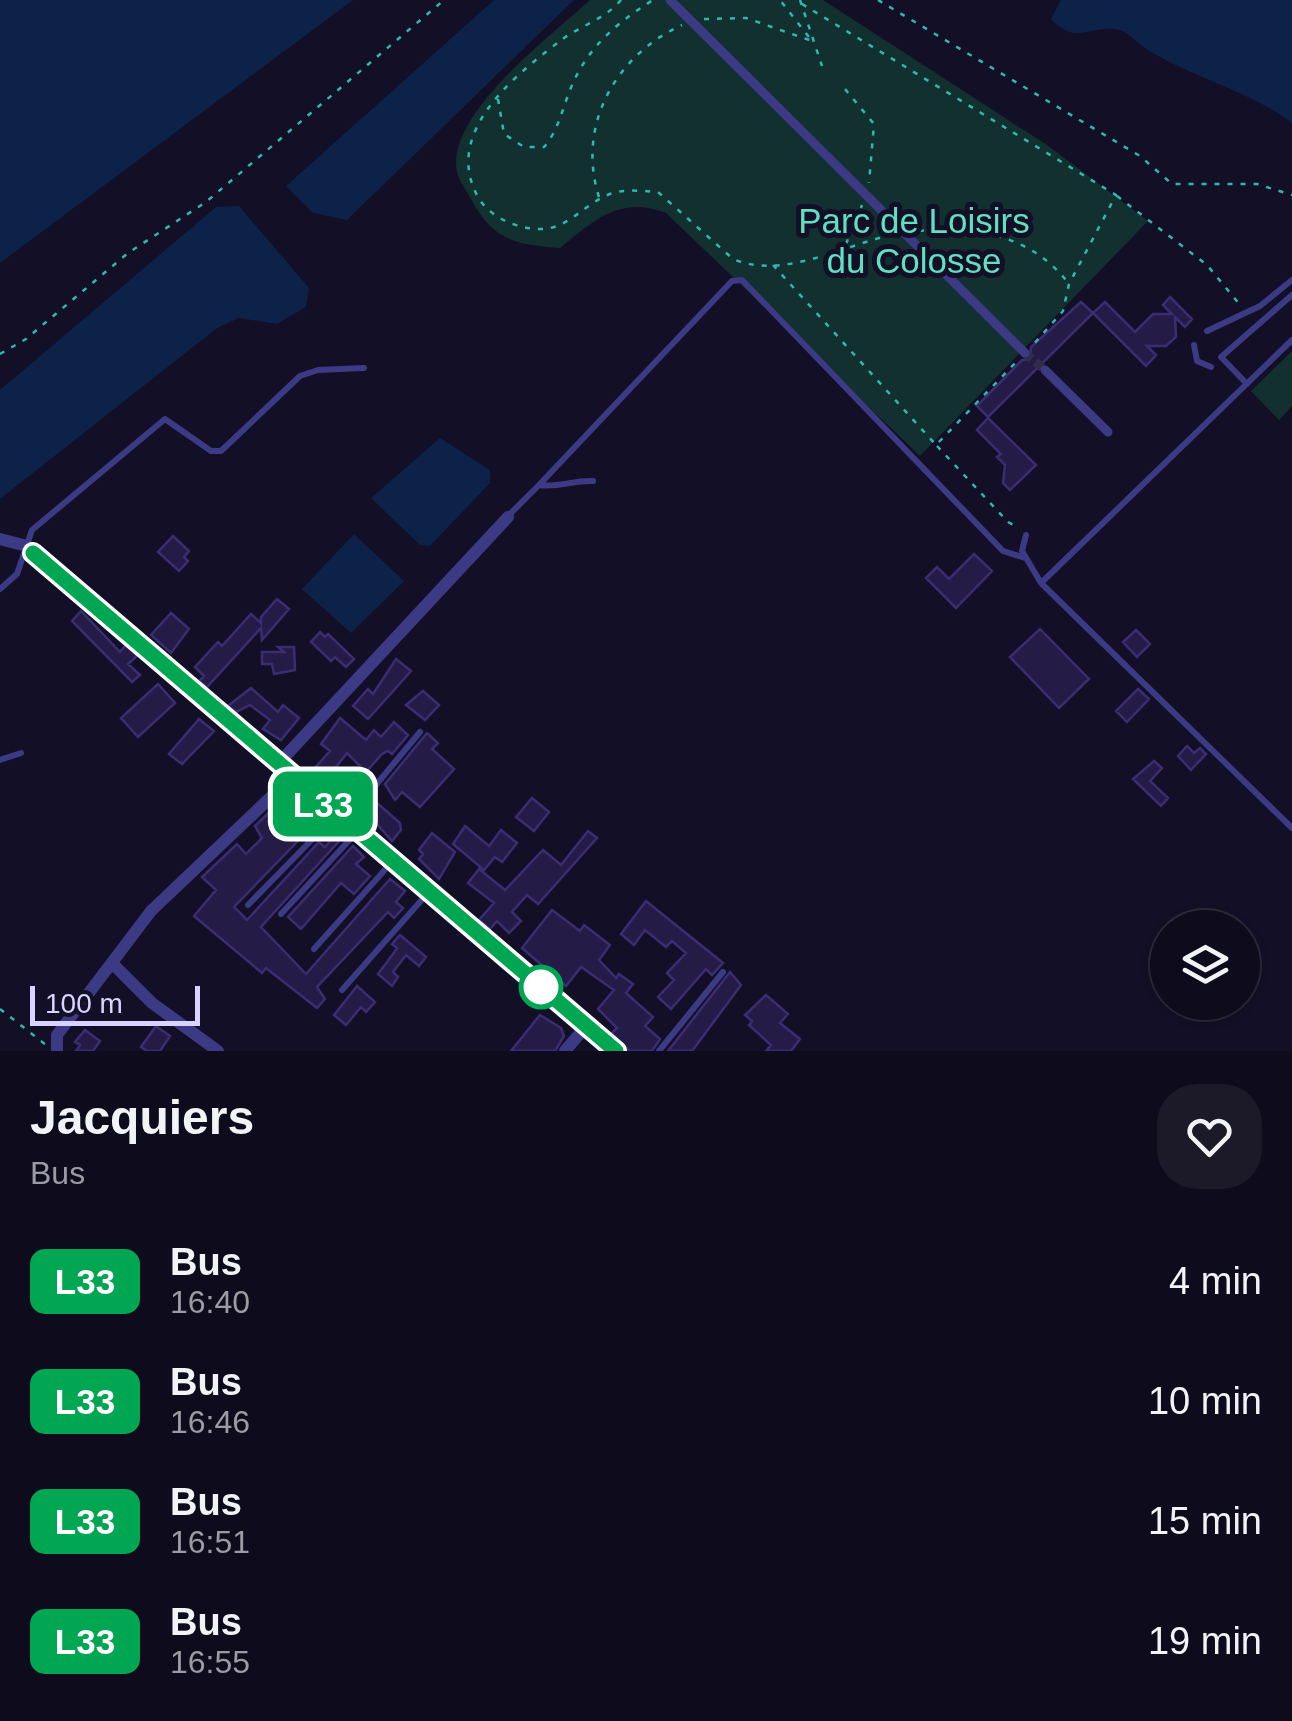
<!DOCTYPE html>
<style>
:root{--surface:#0e0b1c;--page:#1c1929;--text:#f1f3f6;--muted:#9b9ba3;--line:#2e2b3b}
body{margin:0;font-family:Helvetica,sans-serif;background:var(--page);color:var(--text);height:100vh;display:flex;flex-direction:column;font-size:38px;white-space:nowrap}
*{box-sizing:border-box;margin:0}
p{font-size:32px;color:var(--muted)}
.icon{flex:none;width:55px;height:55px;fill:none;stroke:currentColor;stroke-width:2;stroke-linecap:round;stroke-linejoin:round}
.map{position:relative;height:1051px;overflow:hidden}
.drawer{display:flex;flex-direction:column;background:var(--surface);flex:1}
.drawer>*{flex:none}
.badge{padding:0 20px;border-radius:15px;font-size:35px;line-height:65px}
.controls{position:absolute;left:1150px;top:910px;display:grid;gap:20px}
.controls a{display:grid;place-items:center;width:110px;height:110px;border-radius:50%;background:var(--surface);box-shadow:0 2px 8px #0004,0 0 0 2px var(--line);font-size:50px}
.scale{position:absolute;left:30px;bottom:25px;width:170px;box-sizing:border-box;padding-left:10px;border:5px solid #d9d4ff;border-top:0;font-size:28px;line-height:35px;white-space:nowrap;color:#d9d4ff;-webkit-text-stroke:8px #130f26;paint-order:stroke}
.map>.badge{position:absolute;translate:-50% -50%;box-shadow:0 0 0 5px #fff}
.round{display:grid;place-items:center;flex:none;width:105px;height:105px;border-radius:40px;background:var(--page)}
.overview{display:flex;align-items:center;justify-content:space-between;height:170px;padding:0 30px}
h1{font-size:48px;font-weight:800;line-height:75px}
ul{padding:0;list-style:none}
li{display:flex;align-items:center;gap:30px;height:120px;padding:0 30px}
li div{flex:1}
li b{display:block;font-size:38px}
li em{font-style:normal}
li .badge{min-width:110px;font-weight:700;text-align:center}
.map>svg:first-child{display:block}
.green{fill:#12302f}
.water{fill:#0c2248}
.building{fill:#241b47;stroke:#3b2d73;stroke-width:2.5}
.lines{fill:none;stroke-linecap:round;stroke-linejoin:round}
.pedestrian-tunnel{stroke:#312d47;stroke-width:9;stroke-dasharray:9 4.5;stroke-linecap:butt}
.path{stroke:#2fb8b0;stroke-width:2.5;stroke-dasharray:5 8;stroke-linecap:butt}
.service{stroke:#3d3a85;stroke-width:6}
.pedestrian{stroke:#3d3a85;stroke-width:9}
.minor{stroke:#3d3a85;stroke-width:12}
.line-casing{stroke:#fff;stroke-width:22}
.line{stroke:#00a651;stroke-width:15}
.stop-dot{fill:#fff;stroke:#00a651;stroke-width:5}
.labels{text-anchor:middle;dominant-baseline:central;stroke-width:10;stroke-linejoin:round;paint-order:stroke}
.park-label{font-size:35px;fill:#5fe0c0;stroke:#130f26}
</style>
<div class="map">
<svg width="1292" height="1051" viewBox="0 0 1292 1051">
<rect width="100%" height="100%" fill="#130f26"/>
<path class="green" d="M590,0H823L1047,145L1148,221L920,456L666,213C621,195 594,220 560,248C517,244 494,242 471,199C467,191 459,181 457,172C445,115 552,35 590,0Z
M1292,351V406L1279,420L1251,391Z"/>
<path class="water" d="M0,0H353L0,263Z
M494,0H574L347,220L313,213L286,186Z
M1061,0H1292V123C1248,90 1195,79 1148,50C1138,44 1127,30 1115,29C1091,26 1073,45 1051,19Z
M239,206L309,288L306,307L277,324L239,318L217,328L0,499V390L216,207Z
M440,438L490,470V483L430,546L420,545L371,498Z
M354,534L404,581L351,633L302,589Z"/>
<path class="building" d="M1170,297L1192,319L1185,327L1175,317L1176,337L1166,346H1147L1156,355L1146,366L1093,313L1105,302L1135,332L1153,314H1172L1163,305Z
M1081,302L1093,313L988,417L977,406L1022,360L1030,359L1031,347Z
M988,418L1036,465L1010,490L1003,483L1005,465L997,457L1001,454L977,430Z
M173,536L189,551L184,557L188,561L179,571L158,552Z
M974,554L992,571L956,608L926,578L937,567L949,579Z
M277,599L289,609L262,640L261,628L207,687L199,681L204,676L195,667L218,642L222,646L251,614L261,623V617Z
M81,611L120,652L126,645L137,656L128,664L140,675L132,682L72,621Z
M171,613L189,629L171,653L151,635Z
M1040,629L1089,679L1059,708L1010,657Z
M1136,630L1150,644L1137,657L1123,642Z
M320,632L325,637L328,634L354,659L346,667L335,657L331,661L311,642Z
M278,647H294L295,670L274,674L272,664H262V652H284Z
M396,659L411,671L368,719L353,706L368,689L373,694Z
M158,684L175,703L138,737L121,718Z
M251,688L278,712L283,705L299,718L281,740L263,729L270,720L250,705L236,712L228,706Z
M1138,689L1149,699L1127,722L1116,711Z
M423,691L439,705L425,720L406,705Z
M340,718L366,740L374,730L381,737L394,722L408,735L392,754L388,751L382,754L366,772L347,753L336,767L354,783L343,799L313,770L330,751L321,744Z
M199,719L214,731L182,764L169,754Z
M427,733L438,743L432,749L454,769L420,807L402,792L395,800L385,784Z
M1187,746L1194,753L1200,748L1206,754L1191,770L1178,756Z
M1154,761L1162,768L1150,781L1168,798L1161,806L1133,779Z
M532,798L549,812L534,831L516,817Z
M283,799L302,816L312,806L323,815L234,907L247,920L319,842L325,847L336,835L341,839L261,927L306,974L390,879L405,891L396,902L403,908L394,918L388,912L317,987L325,999L317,1008L266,968L262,973L194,916L216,890L202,877L237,844L246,854L262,838L255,826Z
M377,803L400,823L401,830L392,841L368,814Z
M465,826L489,846L501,830L517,843L502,862L495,857L484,870L453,844Z
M588,831L597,838L538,904L527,895L512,912L521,921L509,933L497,921L490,929L479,920L494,903L468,883L479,869L505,890L543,850L561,865Z
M432,833L455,852L439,879L419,859L423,854L419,850Z
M353,846L364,857L356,864L370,876L354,894L341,883L301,929L288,917Z
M646,901L723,963L712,975L706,969L671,1009L658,997L674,980L667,973L686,953L672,941L666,947L645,930L634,945L621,934Z
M552,910L580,931L584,925L610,945L599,960L616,978L619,974L633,984L626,993L653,1017L645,1026L660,1039L652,1051H630L611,1034L617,1028L598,1009L614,990L581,967L566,986L522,948Z
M400,935L426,957L419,966L406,955L393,972L398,977L392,986L378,974L393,954L397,948L392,944Z
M730,972L741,985L698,1043L692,1051H668Z
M357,986L375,1002L366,1012L361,1007L346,1025L334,1015Z
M766,995L788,1014L780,1023L800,1039L791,1051H766L771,1045L749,1025L752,1021L745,1015Z
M540,1015L561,1028L564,1036L555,1051H511Z
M156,1026L170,1036L160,1051H147L141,1047Z
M85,1030L100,1041L93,1051H76L80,1045L75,1042Z"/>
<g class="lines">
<path class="pedestrian-tunnel" d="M1025,353L1045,370"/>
<path class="path" d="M621,0C606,18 583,25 564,38C519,72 446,128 475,191C485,215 513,228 538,229C568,231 586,201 613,193C627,189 643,191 658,192L733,259C782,280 842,246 891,235
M800,0L822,66
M878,0L1140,156L1172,184H1257L1292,195
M802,4L1116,195L1069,284L1063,311L1032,346
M704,19L746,18L812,41L780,0
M845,89L874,124L869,183
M498,99L504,134L524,147H544C558,131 562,110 570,90C586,49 616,23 653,0
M1117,196L1207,265L1241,306
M599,197C576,125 616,55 682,25
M919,231C975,224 1034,237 1069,284
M846,244L862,205
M773,265L936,445L1019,359
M0,354L26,339L128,253L206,202L444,0
M937,446L1008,522L1019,528
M0,1009L46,1045"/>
<path class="service" d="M1207,331L1260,306L1292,280
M1194,345L1197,361L1211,367
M1247,384L1221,357L1292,295
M593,481C573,480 558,488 539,485L732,281L742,280L1003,551L1025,558
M508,516L539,485
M1026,535L1022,551L1041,583L1292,828
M1041,583L1292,340
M0,589L17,574L32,530L165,419L211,451H221L300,376L318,370L364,368
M0,760L21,753
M345,822L420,732
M248,905L336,815
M281,914L356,833
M314,949L391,863
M342,990L427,894
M659,1051L723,972"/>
<path class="pedestrian" d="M670,0L1025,353
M1045,370L1108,432"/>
<path class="minor" d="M0,539L27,546L616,1051
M277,765L508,517
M112,963L152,1003L218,1051
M57,1051V1035L151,911L292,777
M565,1051L587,1025"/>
</g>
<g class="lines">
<defs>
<path id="line" d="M33,553L616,1051"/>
</defs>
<use href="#line" class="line-casing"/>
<use href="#line" class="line"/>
</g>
<circle class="stop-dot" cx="541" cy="987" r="20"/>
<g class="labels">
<g class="park-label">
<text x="914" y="220">Parc de Loisirs<tspan x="914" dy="40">du Colosse</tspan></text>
</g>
</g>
</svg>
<div class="controls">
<a><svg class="icon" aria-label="layers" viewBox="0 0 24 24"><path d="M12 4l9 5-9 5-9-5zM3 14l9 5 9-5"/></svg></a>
</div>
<div class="scale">100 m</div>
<b class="badge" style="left:323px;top:804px;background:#00a651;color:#fff">L33</b>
</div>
<section class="drawer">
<div class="overview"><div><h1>Jacquiers</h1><p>Bus</p></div><a class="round"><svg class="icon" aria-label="heart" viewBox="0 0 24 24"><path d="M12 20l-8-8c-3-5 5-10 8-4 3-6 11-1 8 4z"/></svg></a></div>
<ul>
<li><span class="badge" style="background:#00a651;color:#fff">L33</span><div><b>Bus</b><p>16:40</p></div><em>4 min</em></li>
<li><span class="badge" style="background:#00a651;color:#fff">L33</span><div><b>Bus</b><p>16:46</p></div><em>10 min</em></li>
<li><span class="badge" style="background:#00a651;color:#fff">L33</span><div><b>Bus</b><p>16:51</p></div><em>15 min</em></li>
<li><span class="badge" style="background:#00a651;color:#fff">L33</span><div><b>Bus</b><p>16:55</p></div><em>19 min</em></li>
</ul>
</section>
